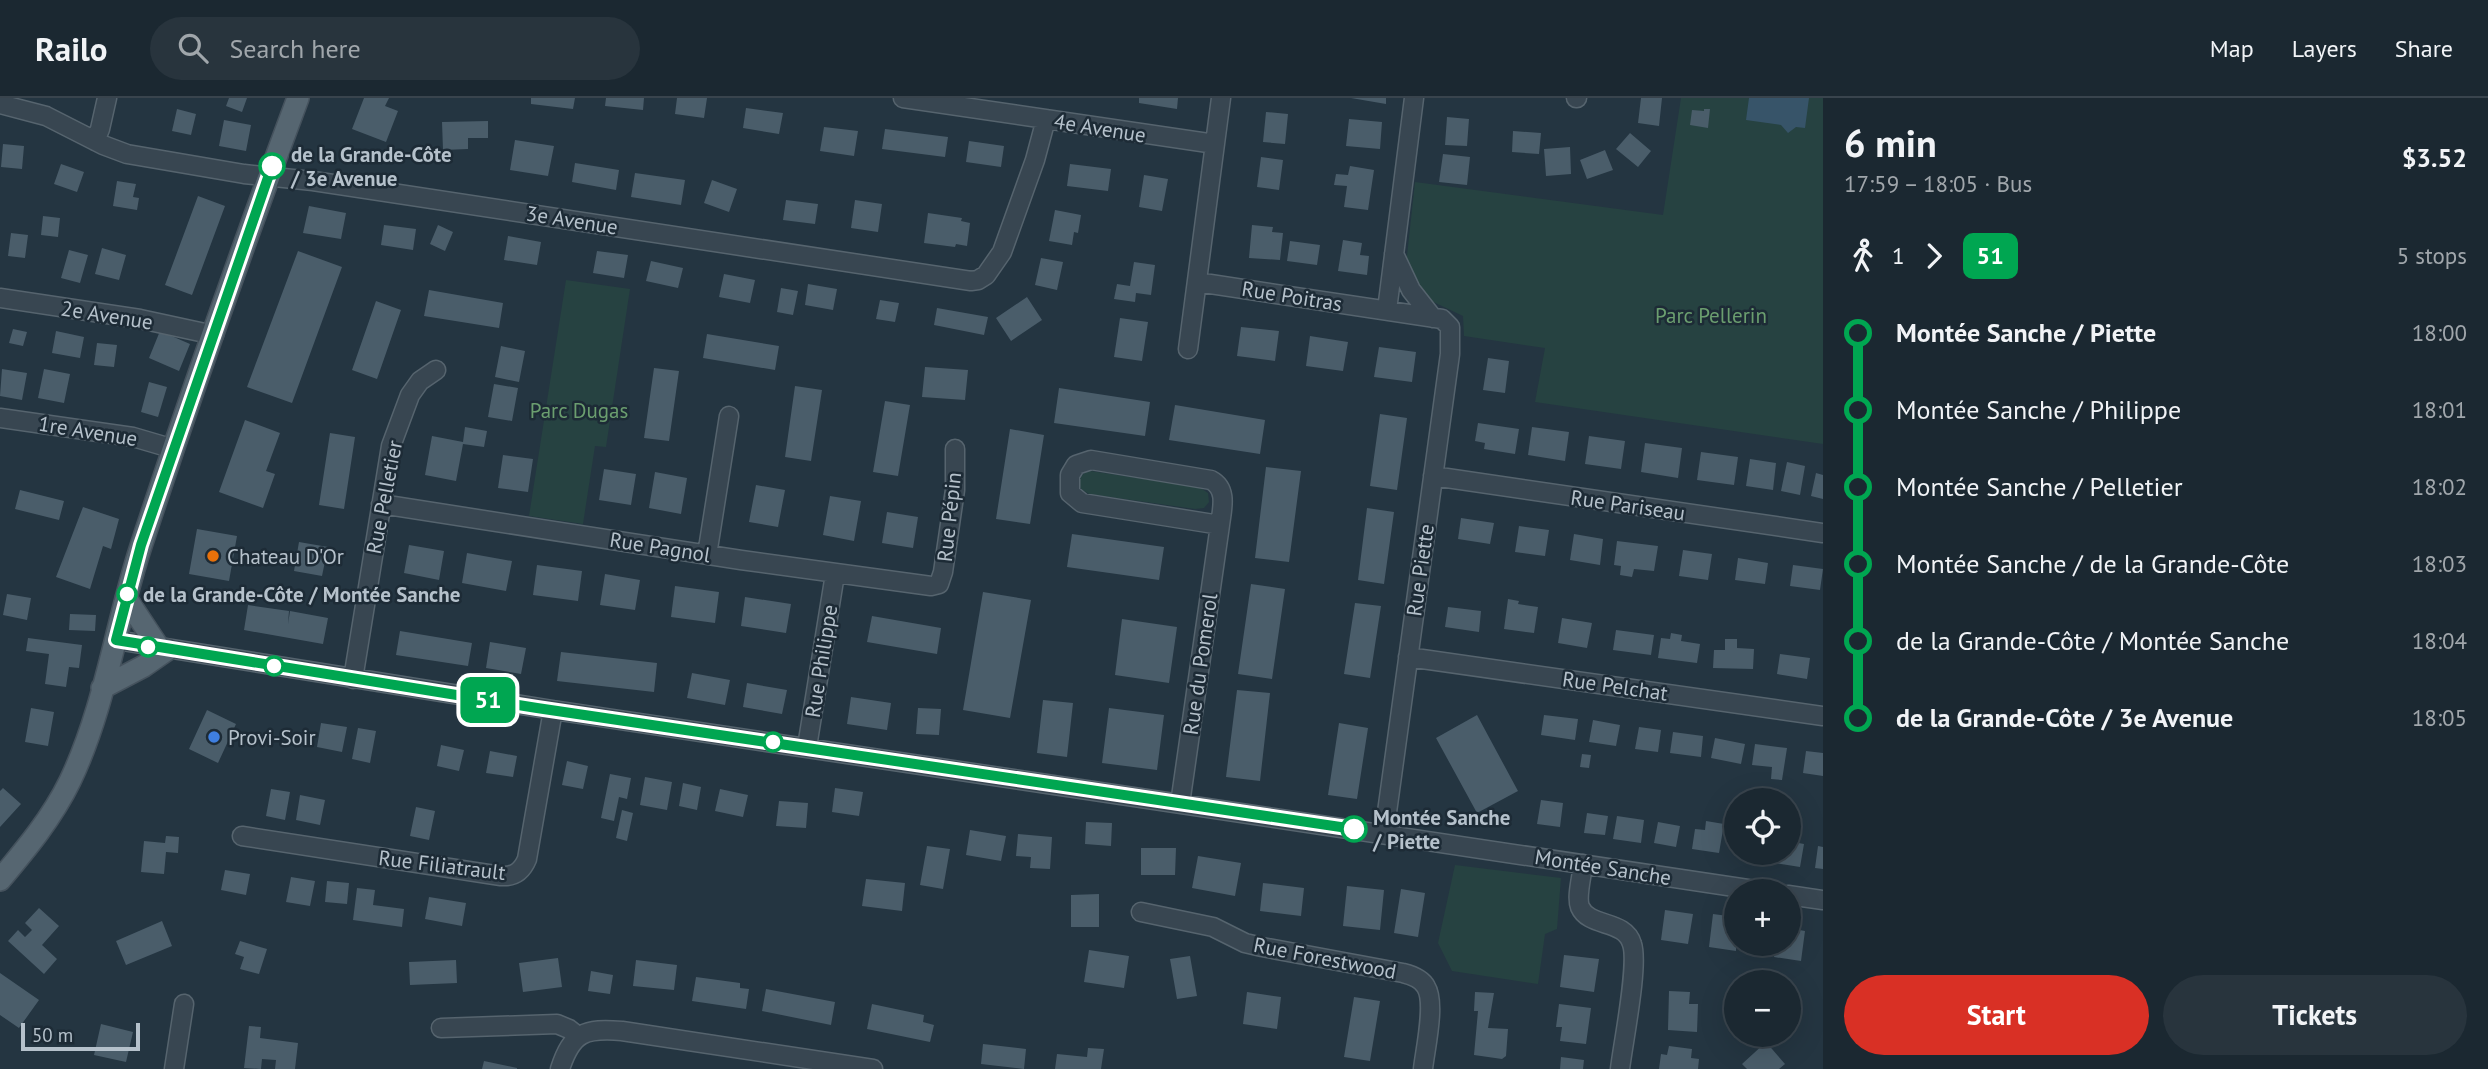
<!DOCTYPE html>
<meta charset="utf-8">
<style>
:root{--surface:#1b2831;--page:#28343d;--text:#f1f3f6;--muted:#a0a6ab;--line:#39444d;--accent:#d93025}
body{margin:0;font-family:"PT Sans",sans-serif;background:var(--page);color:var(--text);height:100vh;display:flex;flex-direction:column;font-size:26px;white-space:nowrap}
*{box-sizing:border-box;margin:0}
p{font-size:23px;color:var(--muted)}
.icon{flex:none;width:38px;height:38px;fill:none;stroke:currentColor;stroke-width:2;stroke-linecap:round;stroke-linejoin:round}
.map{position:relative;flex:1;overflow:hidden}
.panel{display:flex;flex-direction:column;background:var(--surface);width:665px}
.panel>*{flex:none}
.badge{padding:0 14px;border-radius:10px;font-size:24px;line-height:46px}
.fabs{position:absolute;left:1724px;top:690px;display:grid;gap:14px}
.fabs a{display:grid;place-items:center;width:77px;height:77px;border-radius:50%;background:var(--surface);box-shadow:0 7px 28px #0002,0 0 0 2px var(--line);font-size:35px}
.scale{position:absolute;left:21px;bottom:18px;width:119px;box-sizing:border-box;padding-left:7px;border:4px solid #b5c1cb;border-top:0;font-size:19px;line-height:24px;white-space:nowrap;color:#b5c1cb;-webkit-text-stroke:5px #1d2b36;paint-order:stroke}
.map>.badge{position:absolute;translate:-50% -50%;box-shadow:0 0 0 4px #fff}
.legs{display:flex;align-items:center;gap:10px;height:77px;padding:0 21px;font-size:23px}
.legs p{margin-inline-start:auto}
.summary{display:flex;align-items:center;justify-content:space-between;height:119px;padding:0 21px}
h1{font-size:38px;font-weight:800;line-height:52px}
.action{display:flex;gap:14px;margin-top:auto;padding:14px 21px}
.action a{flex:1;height:80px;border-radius:42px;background:var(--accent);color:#fff;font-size:28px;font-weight:800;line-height:80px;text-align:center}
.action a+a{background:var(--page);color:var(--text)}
ul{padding:0 21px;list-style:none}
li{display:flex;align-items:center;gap:24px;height:77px;font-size:26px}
li i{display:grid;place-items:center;width:10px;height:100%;margin:0 9px;background:currentColor}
li i::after{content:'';width:18px;height:18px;margin:-9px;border:5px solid;border-radius:50%;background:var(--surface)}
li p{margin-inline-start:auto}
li:first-child i{background:linear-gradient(#0000 50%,currentColor 0)}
li:last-child i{background:linear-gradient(currentColor 50%,#0000 0)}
header{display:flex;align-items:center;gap:42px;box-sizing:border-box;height:98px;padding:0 35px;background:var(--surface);border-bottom:2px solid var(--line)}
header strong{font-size:33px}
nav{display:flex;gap:38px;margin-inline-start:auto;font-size:24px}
.search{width:490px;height:63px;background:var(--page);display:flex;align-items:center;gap:18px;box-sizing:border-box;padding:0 24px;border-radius:38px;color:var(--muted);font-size:26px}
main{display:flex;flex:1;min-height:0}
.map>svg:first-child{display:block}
.green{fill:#264241}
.water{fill:#375469}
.building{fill:#4a5d6a}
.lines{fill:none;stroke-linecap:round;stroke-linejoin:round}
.minor-casing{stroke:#56646e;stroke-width:21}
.major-casing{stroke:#45525d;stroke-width:24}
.minor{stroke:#384651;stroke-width:18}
.major{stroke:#566671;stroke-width:21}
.line-1-casing{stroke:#fff;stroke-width:16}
.line-1{stroke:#00a651;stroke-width:10}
.stop-1-dot{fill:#fff;stroke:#00a651;stroke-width:3.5}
.food-dot{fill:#e8710a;stroke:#1d2b36;stroke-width:2.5}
.shop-dot{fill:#3f7fe0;stroke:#1d2b36;stroke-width:2.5}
.labels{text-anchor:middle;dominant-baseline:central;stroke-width:5;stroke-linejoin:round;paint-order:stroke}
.street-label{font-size:21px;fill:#b5c1cb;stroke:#1d2b36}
.stop-label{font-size:21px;font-weight:bold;fill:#b5c1cb;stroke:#1d2b36;text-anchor:start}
.park-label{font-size:21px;fill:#6b9e6f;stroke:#1d2b36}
.poi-label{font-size:21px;fill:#b5c1cb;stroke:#1d2b36;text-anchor:start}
</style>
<header>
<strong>Railo</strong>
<div class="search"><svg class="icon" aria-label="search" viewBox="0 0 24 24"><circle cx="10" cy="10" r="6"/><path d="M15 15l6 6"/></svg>Search here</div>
<nav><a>Map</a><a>Layers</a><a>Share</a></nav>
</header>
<main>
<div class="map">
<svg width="1823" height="971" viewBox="0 0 1823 971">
<rect width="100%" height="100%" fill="#243541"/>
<path class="green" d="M1681,0H1823V346L1535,304L1545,250L1464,238L1463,218L1425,200L1406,167L1415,84L1663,117Z
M566,182L630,191L606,349L595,348L583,426L529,418Z
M1090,373L1199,389L1208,395L1209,404L1204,410L1195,411L1089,396L1081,391C1077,382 1081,375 1090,373Z
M1455,767L1561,780L1557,831L1545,836L1538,886L1452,873L1438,845Z"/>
<path class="water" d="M1749,0H1809L1805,30L1796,29L1788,35L1781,27L1746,22Z"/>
<path class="building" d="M229,0H247L242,14L226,8Z
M364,0H389L385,8L398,13L386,44L352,31Z
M531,0H575L573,11L531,6Z
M606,0H644L643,12L605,8Z
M677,0H707L704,20L675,16Z
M1139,0H1178L1177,11L1139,5Z
M1351,0H1386V6Z
M1641,0H1662L1659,28L1638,25Z
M746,10L783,15L779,36L743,30Z
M177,11L196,16L191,37L172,33Z
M1704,11H1710L1708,30L1690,27L1692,12L1704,13Z
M1266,14L1288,16L1285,46L1263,44Z
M1447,19L1469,21L1467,48L1445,47Z
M1349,21L1382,24L1380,51L1346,48Z
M224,22L251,27L246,53L219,48Z
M488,23V40H468V51L443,52L442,24Z
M824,29L858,33L854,58L820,53Z
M885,31L948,39L945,59L882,51Z
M1513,33L1541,35L1539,56L1512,54Z
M1630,35L1651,53L1638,69L1616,51Z
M515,42L554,48L548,78L510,72Z
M969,43L1004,48L1001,69L966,64Z
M3,46L24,48L22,71L1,69Z
M1570,49L1571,76L1546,78L1544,51Z
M1605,52L1613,72L1587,81L1580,62Z
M1443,56L1470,59L1467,87L1439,84Z
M1261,59L1283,62L1279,92L1257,89Z
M575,65L619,72L616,92L572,84Z
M61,66L84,74L77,94L54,86Z
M1070,66L1111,71L1108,93L1067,88Z
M1350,68L1374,72L1368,112L1344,109L1347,88L1334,87L1336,76L1348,77Z
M635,75L685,82L681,107L631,99Z
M1144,77L1168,81L1162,113L1139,109Z
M712,82L737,91L729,114L704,105Z
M117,83L136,86L133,99L139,100L137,112L113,108Z
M198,98L225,108L192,197L165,187Z
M786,102L818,106L815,126L783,122Z
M855,102L882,106L878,134L851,130Z
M309,108L346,115L341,141L303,135Z
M1055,112L1081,117L1078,135L1074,134L1072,147L1049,143Z
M928,115L962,120L961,123L970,125L967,148L956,146L955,149L924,145Z
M43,118L60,120L58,139L41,137Z
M384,127L416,131L413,152L381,147Z
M438,127L453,134L445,153L430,146Z
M1252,127L1273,129L1272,134L1283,135L1280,162L1249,160Z
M11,135L28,137L25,160L8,158Z
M508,138L541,144L537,167L504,162Z
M1343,142L1362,145L1360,157L1369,158L1367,177L1338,173Z
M1290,143L1320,147L1317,167L1287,163Z
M102,150L126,157L119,182L95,176Z
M69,152L88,157L80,185L61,180Z
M298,153L342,169L292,305L247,289Z
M597,153L628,157L624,180L593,175Z
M1041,160L1063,164L1057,192L1035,187Z
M651,163L683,170L678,190L646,183Z
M1134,164L1155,167L1151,197L1136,195L1135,204L1114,201L1117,186L1130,188Z
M724,176L755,182L750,205L719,199Z
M808,186L837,191L833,212L805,207Z
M781,190L798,193L793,217L777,214Z
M429,192L503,205L499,230L424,218Z
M1027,199L1042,222L1011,243L996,220Z
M880,202L899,205L895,224L876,221Z
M376,203L401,212L377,281L352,272Z
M937,210L988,219L984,237L934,227Z
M1120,220L1148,224L1142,263L1114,259Z
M1241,229L1279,233L1275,263L1237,258Z
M13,231L27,234L23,248L9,245Z
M56,233L84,239L80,260L52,255Z
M160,233L190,246L179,273L149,260Z
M707,236L779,248L775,272L703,260Z
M1310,238L1348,244L1343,273L1306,268Z
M97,245L117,247L114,269L94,267Z
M501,248L525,253L519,284L495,279Z
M1379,249L1416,254L1412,284L1374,279Z
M1488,260L1509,263L1505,295L1483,292Z
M925,269L968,272L965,302L922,299Z
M654,270L679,273L669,343L644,340Z
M2,271L27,275L22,302L0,298Z
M44,271L70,276L64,305L38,300Z
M149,284L167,289L158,319L141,314Z
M494,286L518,290L512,323L488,319Z
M795,288L822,292L811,363L785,359Z
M1059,290L1150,304L1145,338L1054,325Z
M885,303L910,307L898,378L873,374Z
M1175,307L1265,322L1260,356L1169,342Z
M1380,316L1407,320L1397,392L1370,388Z
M245,322L280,335L266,373L275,376L263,410L219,394Z
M1478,325L1519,331L1515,356L1484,351L1485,345L1475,343Z
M465,329L487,333L484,349L463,346L456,383L425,377L432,338L463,344Z
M1532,329L1569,334L1565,363L1528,357Z
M1010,331L1044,337L1030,426L996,421Z
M330,335L355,339L344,411L319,407Z
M1589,338L1625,343L1621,371L1585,366Z
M1645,345L1682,350L1678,380L1641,374Z
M1701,354L1738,359L1734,387L1697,382Z
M503,357L533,361L528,394L498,390Z
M1750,361L1776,365L1773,392L1746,388Z
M1787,364L1805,368L1800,397L1781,393Z
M1266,369L1301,373L1289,464L1255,460Z
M604,371L636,376L631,407L599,402Z
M655,374L687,380L681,416L649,410Z
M1816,375L1823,377V401L1811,398Z
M756,387L785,392L778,429L749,424Z
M20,392L64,403L59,422L15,411Z
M830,398L861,403L854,443L823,437Z
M83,409L119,421L111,451L103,448L90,491L56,479Z
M1367,410L1394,414L1384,486L1358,482Z
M887,414L918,419L913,450L882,445Z
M1461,420L1494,425L1490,446L1458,441Z
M1519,428L1549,432L1545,458L1515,454Z
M197,431L237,438L229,483L189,476Z
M1072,436L1164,449L1159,482L1067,469Z
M1574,436L1603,441L1600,467L1570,462Z
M1617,443L1658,448L1654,473L1634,471L1632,479L1620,477L1621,468L1614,467Z
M299,444L328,449L322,478L294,473Z
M409,447L444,453L439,482L404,475Z
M1683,452L1712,456L1708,482L1679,478Z
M467,455L512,463L506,493L462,485Z
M1738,460L1768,465L1765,486L1735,482Z
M537,467L582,473L578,503L533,497Z
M1793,467L1823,471L1820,492L1790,488Z
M605,476L640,482L635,512L600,507Z
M1251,486L1285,491L1272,581L1238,576Z
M675,488L719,494L715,525L671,519Z
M983,494L1031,502L1010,620L963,612Z
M7,496L31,500L27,522L3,517Z
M745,499L791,506L786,535L741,528Z
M1508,501L1519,503L1518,506L1538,509L1534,535L1504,531Z
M1355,505L1381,508L1370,580L1344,576Z
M248,507L289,513L288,526L290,513L328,520L323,546L244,532Z
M1448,509L1481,513L1479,534L1445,529Z
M70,516L96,517L95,533L69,532Z
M872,518L941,530L937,556L867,544Z
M1562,520L1592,525L1587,550L1558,545Z
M1122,521L1177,529L1169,585L1115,577Z
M1616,532L1654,537L1651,557L1613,552Z
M400,533L472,545L468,568L396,557Z
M1671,535L1682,537L1681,543L1700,546L1697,565L1658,560L1661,540L1670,541Z
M28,540L82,547L79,570L69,569L66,589L45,586L49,556L26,553Z
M1725,541H1737V550L1754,551L1753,571L1713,570L1714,552H1725Z
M490,544L526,550L521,576L486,570Z
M561,554L657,565L654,594L557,583Z
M1780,556L1810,560L1807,581L1777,576Z
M692,575L730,582L725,607L687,600Z
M747,585L787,592L782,616L743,609Z
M1237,592L1270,595L1260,683L1226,679Z
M851,599L891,605L887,632L847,626Z
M1043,602L1073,605L1067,659L1037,655Z
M31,610L54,614L48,648L25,644Z
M918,610L941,611L939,637L916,636Z
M1109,610L1164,617L1157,672L1102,665Z
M207,612L236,626L218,665L189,651Z
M1477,617L1518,693L1477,715L1436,640Z
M1544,617L1578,621L1575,642L1541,637Z
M1593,622L1620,627L1616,648L1589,644Z
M321,625L347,629L342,654L317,649Z
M1339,625L1368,630L1357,701L1328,697Z
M1639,629L1661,632L1658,654L1635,651Z
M358,630L376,633L370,665L352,661Z
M1673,634L1703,638L1701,659L1670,655Z
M1715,640L1745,646L1741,666L1711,660Z
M1755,646L1787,650L1782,682L1771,681L1772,669L1752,667Z
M441,647L464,652L459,673L437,668Z
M490,653L517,658L513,679L486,675Z
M1806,653L1823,655V678L1803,675Z
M1582,656L1591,657L1589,670L1580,669Z
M567,663L588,668L583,691L562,687Z
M610,676L631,680L627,701L619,699L614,723L601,720Z
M645,679L672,684L667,712L640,707Z
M683,685L701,689L697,712L679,708Z
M3,690L21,706L0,729V693Z
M835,690L863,694L859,718L832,714Z
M271,691L290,694L285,722L266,718Z
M720,691L748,697L743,719L715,713Z
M300,697L325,702L320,727L296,722Z
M1541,702L1563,705L1560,729L1537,726Z
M779,703L808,705L806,730L776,728Z
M416,709L435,713L429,742L410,738Z
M622,712L633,715L627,743L616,740Z
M1587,715L1608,718L1605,737L1584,735Z
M1617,718L1644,722L1641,745L1613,741Z
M1706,723L1724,726L1719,755L1692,751L1695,731L1705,732Z
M1086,724L1112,725L1111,748L1085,746Z
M1658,724L1680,728L1676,749L1654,745Z
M970,732L1006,738L1001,763L966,757Z
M1018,736L1052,739L1050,771L1030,770L1031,759L1016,758Z
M166,738L179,739L178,755L166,754L164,776L141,774L144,743L165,745Z
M1788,743L1804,746L1800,769L1774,765L1776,754H1788Z
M927,748L950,751L943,791L920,787Z
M1818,748L1823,749V771L1815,770Z
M1141,750H1176L1175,777H1141Z
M1198,758L1241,765L1235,798L1192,790Z
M225,772L250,776L246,797L221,792Z
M291,779L315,783L310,808L286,804Z
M866,781L905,785L902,813L862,808Z
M327,783L349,785L347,806L325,804Z
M1263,785L1304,790L1301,818L1260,813Z
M1347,788L1384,792L1380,832L1343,828Z
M357,790L375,792L373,807L404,811L402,829L353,822Z
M1401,791L1425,795L1418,839L1394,835Z
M1099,796V829H1071V797Z
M429,799L466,805L462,828L425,821Z
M39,810L59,828L42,847L57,861L44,876L8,843L18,832L25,839L32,832L25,825Z
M1665,812L1693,816L1688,846L1661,842Z
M1713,816L1728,818L1727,824L1736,825V853L1709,849Z
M162,823L172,848L126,867L116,843Z
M1788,830L1805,833L1801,863L1774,859L1776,845H1788Z
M240,843L267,851L259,876L240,871L244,859L235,856Z
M1089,852L1129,858L1124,890L1084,884Z
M1564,857L1599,861L1594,894L1560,889Z
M1190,858L1197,898L1177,901L1170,861Z
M558,860L562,889L523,894L519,865Z
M456,862L457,885L410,887L409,864Z
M636,862L677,867L674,892L633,888Z
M591,873L613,877L610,896L588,893Z
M0,875L39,902L19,930L0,917Z
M696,879L740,885V890L749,891L746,911L692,903Z
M766,891L835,904L831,927L762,913Z
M1669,893L1690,894L1689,906H1698L1697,934L1668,932Z
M1247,894L1281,899L1277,931L1243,926Z
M1475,894L1494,895L1488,930L1508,931L1506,958L1502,961L1474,957L1478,913H1474Z
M1354,899L1380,903L1370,963L1344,959Z
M872,906L924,917L923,924L934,927L930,944L867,931Z
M1559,906L1591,910L1586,946L1560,943L1562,929H1556Z
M101,926L133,934L126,964L94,957Z
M249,928L261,929L260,940L298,945L295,971H275L276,962L262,961L261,971L244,970Z
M1766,944L1785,966L1779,971H1747L1742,966Z
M983,946L1026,951L1024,971L981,966Z
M1669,948L1692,951L1691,960L1699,961L1698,971H1659L1661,956L1667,957Z
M1088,950L1104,951L1101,971H1055L1057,956L1087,959Z
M1561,959L1584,962L1583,971H1560Z
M484,963L517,970V971H482Z"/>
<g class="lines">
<defs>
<path id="minor" d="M903,0L1215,46
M1576,0H1577
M0,6L46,18L103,47L127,56L244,76L313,83L971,183L978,182L986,177L1002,154L1035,62L1046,21
M95,43L100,31L107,0
M1394,156L1411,192L1433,220
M1197,184L1442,221L1450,229V256L1384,736
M0,200L140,221L214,237
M1387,212L1414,0
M1188,251L1221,0
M0,320L133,339L174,351
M1433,378L1823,435
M381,406L741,462L931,488L939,486L943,474L955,392V351
M707,457L729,318
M116,542L553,612L1761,793
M1408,559L1823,618
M353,581L391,348L410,297L420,283L436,272
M807,649L835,476
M1180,706L1220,427C1222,411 1228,391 1211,382L1091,362L1076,367L1070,377V395L1082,405L1220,427
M242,738L501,778C514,779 522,773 527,761L553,612
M1583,766C1582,778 1576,799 1580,809C1589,830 1625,821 1632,846C1639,867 1623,945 1620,971
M1788,797L1823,802
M1141,814L1213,829L1245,845L1262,849L1403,875C1411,877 1422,881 1426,889C1436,905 1425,952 1423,971
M441,930L557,926L569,931L578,938
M174,971L184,906
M560,971C572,934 585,930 622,933L873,971"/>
<path id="major" d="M126,500L159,550
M102,590L144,568L167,552
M0,782C26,751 52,720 70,683C106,608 116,523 142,445C191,296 243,147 298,0"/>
</defs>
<use href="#minor" class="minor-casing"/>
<use href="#major" class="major-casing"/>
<use href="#minor" class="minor"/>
<use href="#major" class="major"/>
</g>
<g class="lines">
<defs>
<path id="line-1" d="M272,68L141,447L116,542L537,610L1354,731"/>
</defs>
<use href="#line-1" class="line-1-casing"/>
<use href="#line-1" class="line-1"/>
</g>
<g class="stop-1-dot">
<circle cx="272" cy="68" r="12"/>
<circle cx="127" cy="496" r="9"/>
<circle cx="148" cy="549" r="9"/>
<circle cx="274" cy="568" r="9"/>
<circle cx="773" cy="644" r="9"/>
<circle cx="1354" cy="731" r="12"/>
</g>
<circle class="food-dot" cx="213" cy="458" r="7"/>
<circle class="shop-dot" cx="214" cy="639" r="7"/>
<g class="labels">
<g class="street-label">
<text transform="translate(1100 30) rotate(9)">4e Avenue</text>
<text transform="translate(572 122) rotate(9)">3e Avenue</text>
<text transform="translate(1292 198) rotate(9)">Rue Poitras</text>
<text transform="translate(107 217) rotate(9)">2e Avenue</text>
<text transform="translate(88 333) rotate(9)">1re Avenue</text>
<text transform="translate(384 399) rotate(-79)">Rue Pelletier</text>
<text transform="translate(1628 407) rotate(8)">Rue Pariseau</text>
<text transform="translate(949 419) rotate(-84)">Rue Pépin</text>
<text transform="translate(660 449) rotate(9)">Rue Pagnol</text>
<text transform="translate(1420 472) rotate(-82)">Rue Piette</text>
<text transform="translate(821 563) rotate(-81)">Rue Philippe</text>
<text transform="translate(1200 566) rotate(-82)">Rue du Pomerol</text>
<text transform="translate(1615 588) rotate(8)">Rue Pelchat</text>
<text transform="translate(442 767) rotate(7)">Rue Filiatrault</text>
<text transform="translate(1603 769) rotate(9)">Montée Sanche</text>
<text transform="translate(1325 860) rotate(11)">Rue Forestwood</text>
</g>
<g class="stop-label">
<text x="291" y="56">de la Grande-Côte<tspan x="291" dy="24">/ 3e Avenue</tspan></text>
<text x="143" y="496">de la Grande-Côte / Montée Sanche</text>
<text x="1373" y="719">Montée Sanche<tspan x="1373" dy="24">/ Piette</tspan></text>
</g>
<g class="park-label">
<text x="1711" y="217">Parc Pellerin</text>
<text x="579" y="312">Parc Dugas</text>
</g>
<g class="poi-label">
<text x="227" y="458">Chateau D'Or</text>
<text x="228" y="639">Provi-Soir</text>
</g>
</g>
</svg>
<div class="fabs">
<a><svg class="icon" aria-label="locate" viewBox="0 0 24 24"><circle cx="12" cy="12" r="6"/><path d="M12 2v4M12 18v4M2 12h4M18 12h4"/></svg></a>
<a>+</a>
<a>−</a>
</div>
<div class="scale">50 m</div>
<b class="badge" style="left:488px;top:602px;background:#00a651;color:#fff">51</b>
</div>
<section class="panel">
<div class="summary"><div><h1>6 min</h1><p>17:59 – 18:05 · Bus</p></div><b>$3.52</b></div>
<div class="legs"><svg class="icon" aria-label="walk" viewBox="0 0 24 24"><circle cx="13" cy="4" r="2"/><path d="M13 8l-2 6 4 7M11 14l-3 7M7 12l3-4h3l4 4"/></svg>1<svg class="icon" aria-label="forward" viewBox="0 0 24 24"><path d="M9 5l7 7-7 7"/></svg><b class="badge" style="background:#00a651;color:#fff">51</b><p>5 stops</p></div>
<ul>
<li><i style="color:#00a651"></i><b>Montée Sanche / Piette</b><p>18:00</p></li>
<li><i style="color:#00a651"></i><span>Montée Sanche / Philippe</span><p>18:01</p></li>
<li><i style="color:#00a651"></i><span>Montée Sanche / Pelletier</span><p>18:02</p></li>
<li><i style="color:#00a651"></i><span>Montée Sanche / de la Grande-Côte</span><p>18:03</p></li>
<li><i style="color:#00a651"></i><span>de la Grande-Côte / Montée Sanche</span><p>18:04</p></li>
<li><i style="color:#00a651"></i><b>de la Grande-Côte / 3e Avenue</b><p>18:05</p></li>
</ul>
<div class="action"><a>Start</a><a>Tickets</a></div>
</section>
</main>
